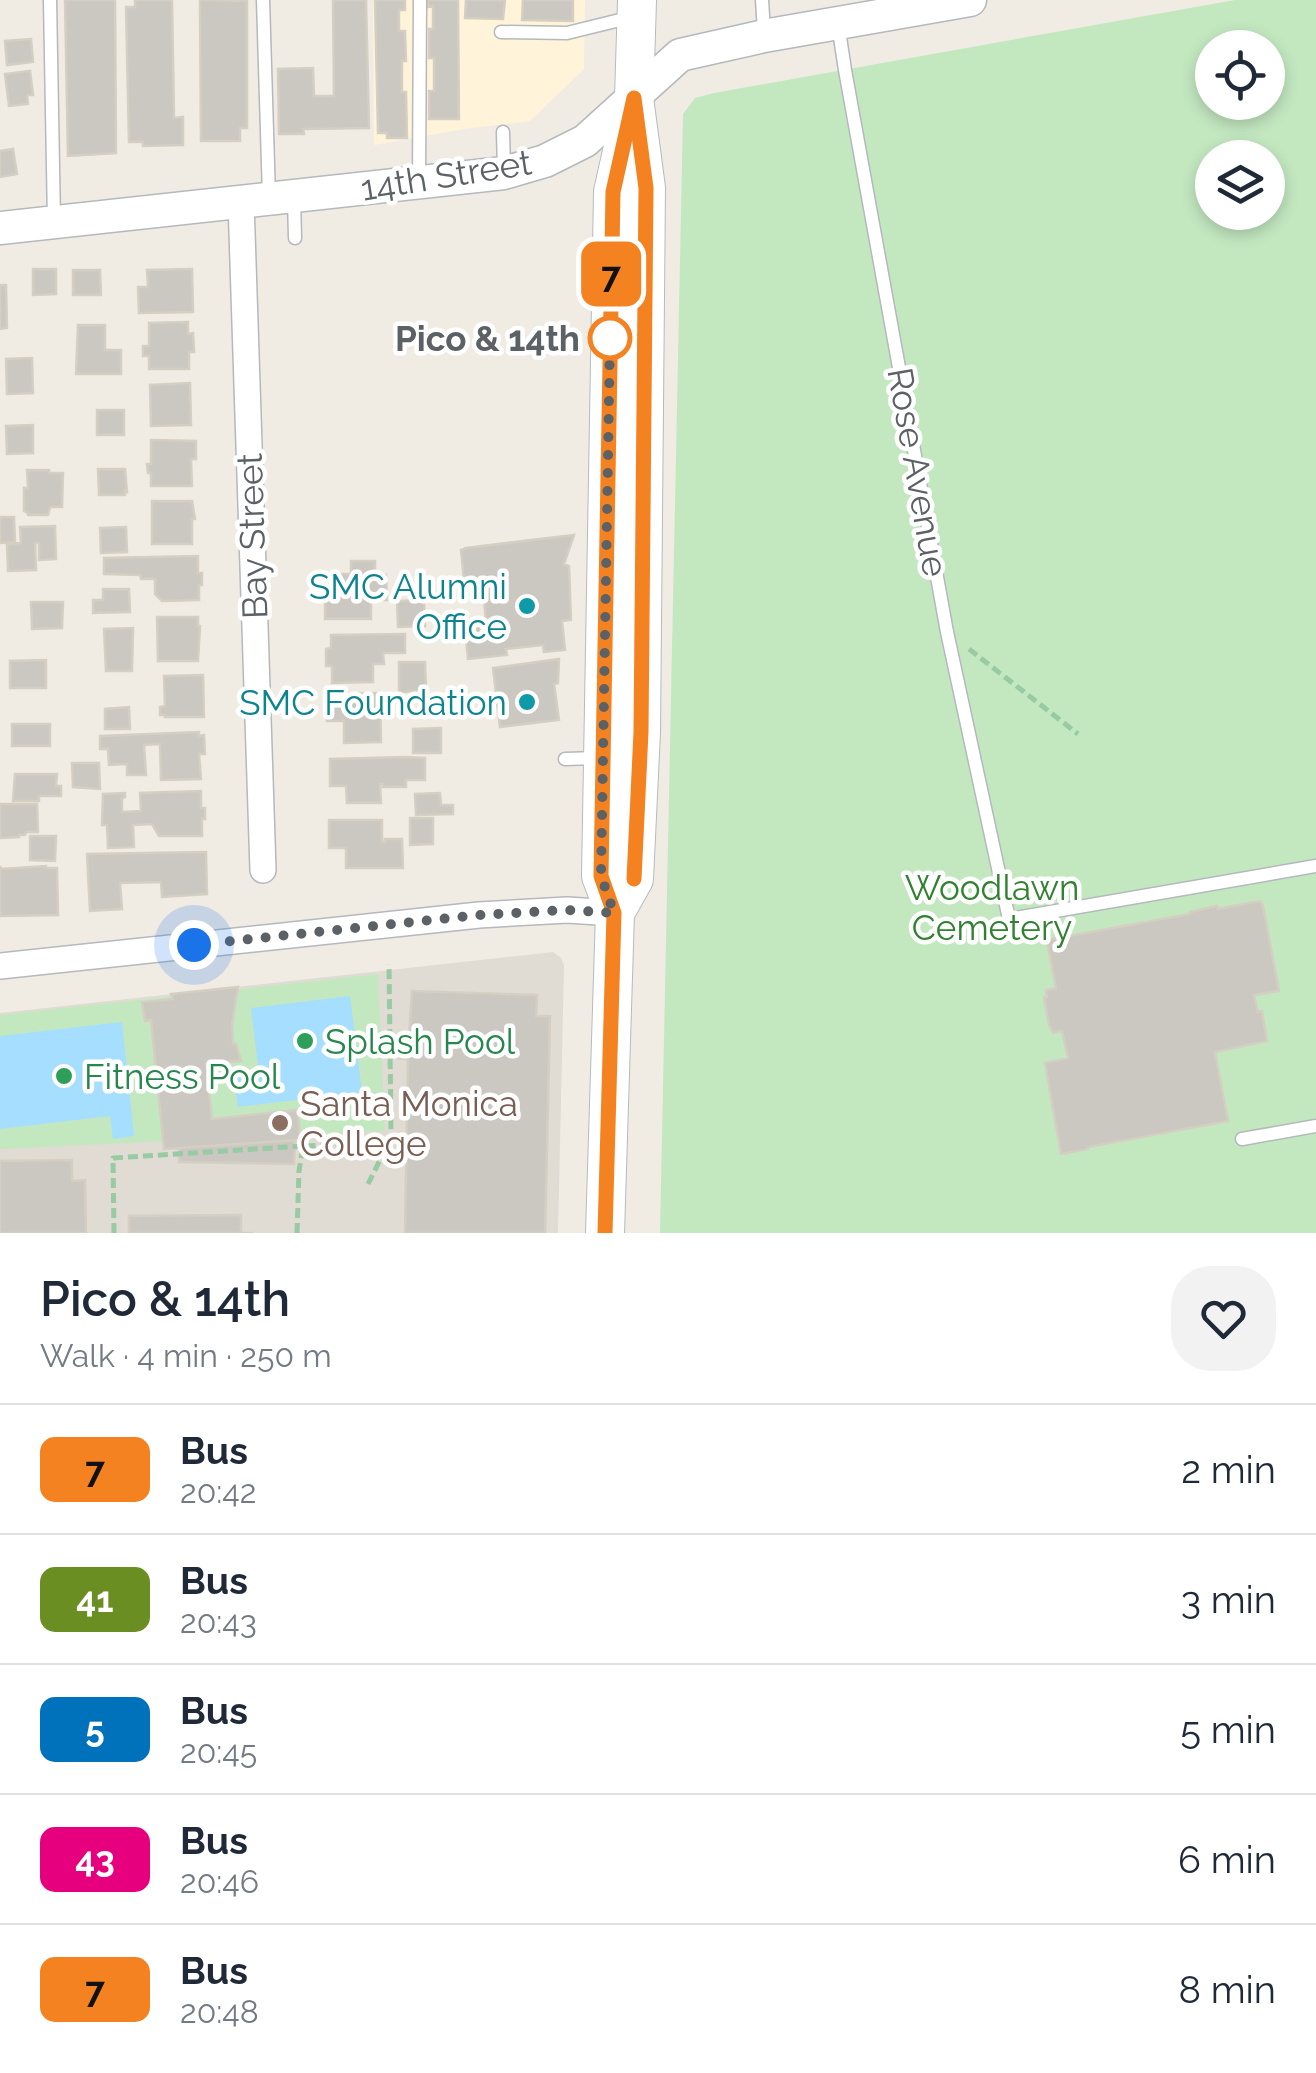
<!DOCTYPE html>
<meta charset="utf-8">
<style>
:root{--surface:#fff;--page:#f2f2f3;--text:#1f2937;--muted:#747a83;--line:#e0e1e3}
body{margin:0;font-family:Raleway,sans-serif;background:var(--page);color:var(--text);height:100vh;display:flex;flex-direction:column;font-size:38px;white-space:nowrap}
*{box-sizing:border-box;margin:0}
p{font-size:32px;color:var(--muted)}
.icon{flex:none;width:55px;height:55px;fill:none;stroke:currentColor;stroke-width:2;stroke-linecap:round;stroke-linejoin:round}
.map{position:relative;height:1233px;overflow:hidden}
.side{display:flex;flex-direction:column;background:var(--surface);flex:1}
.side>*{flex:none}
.badge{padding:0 20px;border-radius:15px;font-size:35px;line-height:65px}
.controls{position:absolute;left:1195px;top:30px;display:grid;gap:20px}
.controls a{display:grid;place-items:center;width:90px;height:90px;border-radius:50%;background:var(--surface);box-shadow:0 5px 15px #0003;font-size:50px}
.you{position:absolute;width:50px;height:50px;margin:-25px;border:8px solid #fff;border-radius:50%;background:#1a73e8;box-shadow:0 0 0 15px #1a73e833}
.map>.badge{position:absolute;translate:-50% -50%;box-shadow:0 0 0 5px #fff}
.round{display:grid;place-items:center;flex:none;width:105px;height:105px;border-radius:40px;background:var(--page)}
.overview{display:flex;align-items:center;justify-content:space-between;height:170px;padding:0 40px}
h1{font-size:48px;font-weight:600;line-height:75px}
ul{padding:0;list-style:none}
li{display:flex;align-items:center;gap:30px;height:130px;padding:0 40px;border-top:2px solid var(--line)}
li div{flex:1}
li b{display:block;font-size:38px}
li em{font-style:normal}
li .badge{min-width:110px;font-weight:700;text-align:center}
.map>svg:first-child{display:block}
.commercial{fill:#fff4da}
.education{fill:#e0dbd3}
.green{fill:#c3e8c0;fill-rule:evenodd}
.water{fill:#a5deff}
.building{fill:#cbc7c1;stroke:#d5cec2;stroke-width:2.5}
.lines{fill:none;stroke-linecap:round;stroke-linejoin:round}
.service-casing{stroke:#b5b8bc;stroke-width:15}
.minor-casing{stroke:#b5b8bc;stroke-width:28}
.tertiary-casing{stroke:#b5b8bc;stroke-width:35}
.secondary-casing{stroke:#b6babf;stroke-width:40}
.path{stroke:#98caa3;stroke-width:5;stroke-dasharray:10 5;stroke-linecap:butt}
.service{stroke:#fff;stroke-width:12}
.minor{stroke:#fff;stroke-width:25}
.tertiary{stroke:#fff;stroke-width:32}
.secondary{stroke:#fff;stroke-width:38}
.line-casing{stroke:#fff;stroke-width:22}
.line{stroke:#f58220;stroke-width:15}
.walk{stroke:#5c6166;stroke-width:10;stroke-dasharray:0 18}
.stop-dot{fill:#fff;stroke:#f58220;stroke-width:5}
.culture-dot{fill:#0f9aa8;stroke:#fff;stroke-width:4}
.leisure-dot{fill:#2e9e5b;stroke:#fff;stroke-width:4}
.education-dot{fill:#8d6e63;stroke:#fff;stroke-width:4}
.labels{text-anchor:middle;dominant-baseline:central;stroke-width:9;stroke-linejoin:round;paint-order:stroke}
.street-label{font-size:35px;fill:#5c6166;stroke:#fff}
.stop-label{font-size:35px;font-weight:bold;fill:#5c6166;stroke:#fff;text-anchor:end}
.culture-label{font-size:35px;fill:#0d838f;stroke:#fff;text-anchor:end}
.park-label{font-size:35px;fill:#318230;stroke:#fff}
.leisure-label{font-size:35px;fill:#27864d;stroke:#fff;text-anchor:start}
.education-label{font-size:35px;fill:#785e54;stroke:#fff;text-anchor:start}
</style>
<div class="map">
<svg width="1316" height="1233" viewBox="0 0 1316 1233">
<rect width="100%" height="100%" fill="#f0ece4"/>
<path class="commercial" d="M373,0H585L584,69L530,121L464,129L374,145Z"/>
<path class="education" d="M553,952L561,958L564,965L558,1233H0V1013Z"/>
<path class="green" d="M1235,0H1316V1233H660L683,114L695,98L714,93ZM1212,48H1268V102H1212ZM1212,158H1268V212H1212Z
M378,974L385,1131L0,1149V1015Z"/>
<path class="water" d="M350,996L362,1092L238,1107L234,1077L259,1073L251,1008Z
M122,1022L134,1136L113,1139L110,1116L0,1129V1036Z"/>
<path class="building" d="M65,0H115L116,153L68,156Z
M135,0H172L174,118L183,117V145L143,146V142H129L126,7H135Z
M200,0L247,1V128H240V141H201Z
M333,0H366L369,128L303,129L304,134H279L278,69L313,68L314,96H334Z
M375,0H405V10H399V31H405L406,61H402V92H406L407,138H387V133H378Z
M428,0H458L459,119H429V91H434V58H429V29H433V6L428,7Z
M466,0H505L503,19L465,18Z
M523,0H573V21L522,20Z
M31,39L33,62L7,65L5,41Z
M30,71L33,95H27L28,104L9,106L5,74Z
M13,149L17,174L0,177V151Z
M33,269H56V294L33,295Z
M192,269L193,312L139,313L138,287H148L147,270Z
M73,270H100L101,295H73Z
M0,285H6L7,328L0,329Z
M188,322V334L193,333L194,352H189V369H149V356H143V346H149V323Z
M78,325H105V350H121V374H76Z
M32,358L33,393L7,394L6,359Z
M190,383L191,425L151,426L150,385Z
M97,410H124V435H97Z
M33,425V453L7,454L6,426Z
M151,440L196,441V459H191L192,486H151V473H148L147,464H151Z
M98,469H125L127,492L125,491V495H99Z
M27,470H49V473H63L62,507H50L48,515H28L27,512L24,511V488H28Z
M152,501H192L195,519H192V544H152Z
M0,517H14L15,542L0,543Z
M55,526L56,559L39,560V543H35L36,570L8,571L7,544L21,543L20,527Z
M126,527L127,552L101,553L100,528Z
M574,535L564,564L569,566L571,620L562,621L565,650L544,652L543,645L506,649L507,655L468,659L465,629L494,626L493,620L486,621L483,591H489L488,577L464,580L461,550L465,549V548Z
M198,556V573H202V585H199V600L162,601L155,594V579H141L140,575L104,574V558Z
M351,561H375V575H386L387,600H371V619H325V574H351Z
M103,589H129L130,612L93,613V600H103Z
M424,600L425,626L398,627L397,601Z
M31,602H63L62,628L32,629Z
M157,617H198V626H200L198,661H158Z
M133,628L132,671H106L104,629Z
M405,634V653H383L384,664H373V682L332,683V666H326V649L331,648V635Z
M559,659L558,683L554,684L559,720L500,727L493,668Z
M46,660V688H10V661Z
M399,662H425L426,691L399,692Z
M203,675L204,717H165V715H160V707L165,706L164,676Z
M380,693L381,742L344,743V721H327L326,694Z
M129,707L130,729H105V709Z
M12,724H50V746H12Z
M441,728V753H413V729Z
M199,732V736L204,735L205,754H199L201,779L161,780L160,744L144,745L146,775H127V764L109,765L108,749H100V736Z
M406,757L425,758V780H406V787H383V784H380L381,803H347L346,786H330V759Z
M72,763H99L100,789L73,787Z
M15,774H57L56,786H61V796H39V801H13Z
M201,791V808H205V819L202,818V836H159L152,824L133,825L134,847L108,848L107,825H102L103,794L125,793V797L122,798V812L141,811L140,793Z
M440,793L441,805H453V814L416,815L415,794Z
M0,804H37L38,832H26L25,835H19V837L0,838Z
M410,818H433V844L410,845Z
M329,820H382V842H385V839H402L403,868H346V848H329Z
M30,836H56L55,861L30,860Z
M206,852L207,894L162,897L161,882L120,883L122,909L90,911L87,854Z
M0,866L1,869L46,866V868H57L58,915L0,916Z
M1260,901L1263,906L1279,991L1254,995L1258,1012L1262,1011L1267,1041L1215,1052L1228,1121L1088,1147V1149L1061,1154L1045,1063L1068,1058L1062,1031L1053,1033L1049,1025L1044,997H1047L1046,990L1056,988L1047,940L1190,914V912L1217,906L1218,909Z
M238,987L232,1025L233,1044H236L241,1061L206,1064L212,1119L298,1110L300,1140L164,1149L151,1020L145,1021L142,1002L173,999L171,994Z
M412,991L537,995L536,1016H550L545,1233H405L408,1059L397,1058L396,1036L409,1037Z
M295,1140L294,1164L179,1162V1148Z
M72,1160V1181L85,1180L86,1233H0V1161Z
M241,1215V1233H253H129V1216Z"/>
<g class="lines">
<defs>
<path id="service" d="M50,0L54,222
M263,0L269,197
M762,0L764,32
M838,24L845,70L947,632L1009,919L1316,866
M501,32L567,33L632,17
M503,132L504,171
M419,180L420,0
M294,199L295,238
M565,759L597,758
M1242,1139L1316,1126"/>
<path id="minor" d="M241,202L263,870
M0,966L479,915L567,910L615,913"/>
<path id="tertiary" d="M0,228L504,173L545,161L585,141L680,55L764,36L970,0"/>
<path id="secondary" d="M615,913L634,879L641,732L646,188L634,98L637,0
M605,1233L615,913L601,876L613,192L634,98"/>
</defs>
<use href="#service" class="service-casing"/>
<use href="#minor" class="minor-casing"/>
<use href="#tertiary" class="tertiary-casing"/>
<use href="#secondary" class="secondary-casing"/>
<path class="path" d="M969,649L1078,734
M368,1184L389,1142L391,1130L389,964
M114,1233L113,1158L303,1146
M297,1233L299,1171L303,1146L388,1142"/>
<use href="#service" class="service"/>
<use href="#minor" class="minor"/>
<use href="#tertiary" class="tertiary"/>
<use href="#secondary" class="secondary"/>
</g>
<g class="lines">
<defs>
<path id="line" d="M605,1233L614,913L601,876L613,192L634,98L646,188L641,732L634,879"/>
</defs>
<use href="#line" class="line-casing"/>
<use href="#line" class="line"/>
<path class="walk" d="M194,945L479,915L567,910L614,913L601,876L610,338"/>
</g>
<circle class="stop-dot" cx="610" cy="338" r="20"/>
<g class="culture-dot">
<circle cx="527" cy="606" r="10"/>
<circle cx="527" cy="702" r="10"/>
</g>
<g class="leisure-dot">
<circle cx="305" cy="1041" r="10"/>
<circle cx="64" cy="1076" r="10"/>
</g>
<circle class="education-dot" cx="280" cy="1123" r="10"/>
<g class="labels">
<g class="street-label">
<text transform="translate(446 175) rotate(-9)">14th Street</text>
<text transform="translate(918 472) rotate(80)">Rose Avenue</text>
<text transform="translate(252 536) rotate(-92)">Bay Street</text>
</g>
<g class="stop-label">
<text x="580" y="338">Pico &amp; 14th</text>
</g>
<g class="culture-label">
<text x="507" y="586">SMC Alumni<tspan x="507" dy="40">Office</tspan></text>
<text x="507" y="702">SMC Foundation</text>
</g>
<g class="park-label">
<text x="992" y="887">Woodlawn<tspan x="992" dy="40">Cemetery</tspan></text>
</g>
<g class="leisure-label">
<text x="325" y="1041">Splash Pool</text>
<text x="84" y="1076">Fitness Pool</text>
</g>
<g class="education-label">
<text x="300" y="1103">Santa Monica<tspan x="300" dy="40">College</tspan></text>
</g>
</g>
</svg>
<div class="controls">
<a><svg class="icon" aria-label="locate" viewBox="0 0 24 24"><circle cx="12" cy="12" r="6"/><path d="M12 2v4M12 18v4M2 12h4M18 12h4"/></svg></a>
<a><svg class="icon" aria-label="layers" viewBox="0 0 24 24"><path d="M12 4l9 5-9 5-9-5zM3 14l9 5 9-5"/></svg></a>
</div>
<div class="you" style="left:194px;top:945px"></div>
<b class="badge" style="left:611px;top:274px;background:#f58220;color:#111">7</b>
</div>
<section class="side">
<div class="overview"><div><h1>Pico &amp; 14th</h1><p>Walk · 4 min · 250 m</p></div><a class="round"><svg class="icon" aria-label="heart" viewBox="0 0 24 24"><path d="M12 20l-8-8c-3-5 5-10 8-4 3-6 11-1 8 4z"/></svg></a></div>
<ul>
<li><span class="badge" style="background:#f58220;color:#111">7</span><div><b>Bus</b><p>20:42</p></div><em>2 min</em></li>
<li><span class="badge" style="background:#6b8e23;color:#fff">41</span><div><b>Bus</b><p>20:43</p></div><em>3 min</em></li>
<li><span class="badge" style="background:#0072bc;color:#fff">5</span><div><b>Bus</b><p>20:45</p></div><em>5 min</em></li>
<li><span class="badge" style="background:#e6007e;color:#fff">43</span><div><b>Bus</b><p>20:46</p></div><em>6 min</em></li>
<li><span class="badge" style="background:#f58220;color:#111">7</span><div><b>Bus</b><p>20:48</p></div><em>8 min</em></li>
</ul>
</section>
